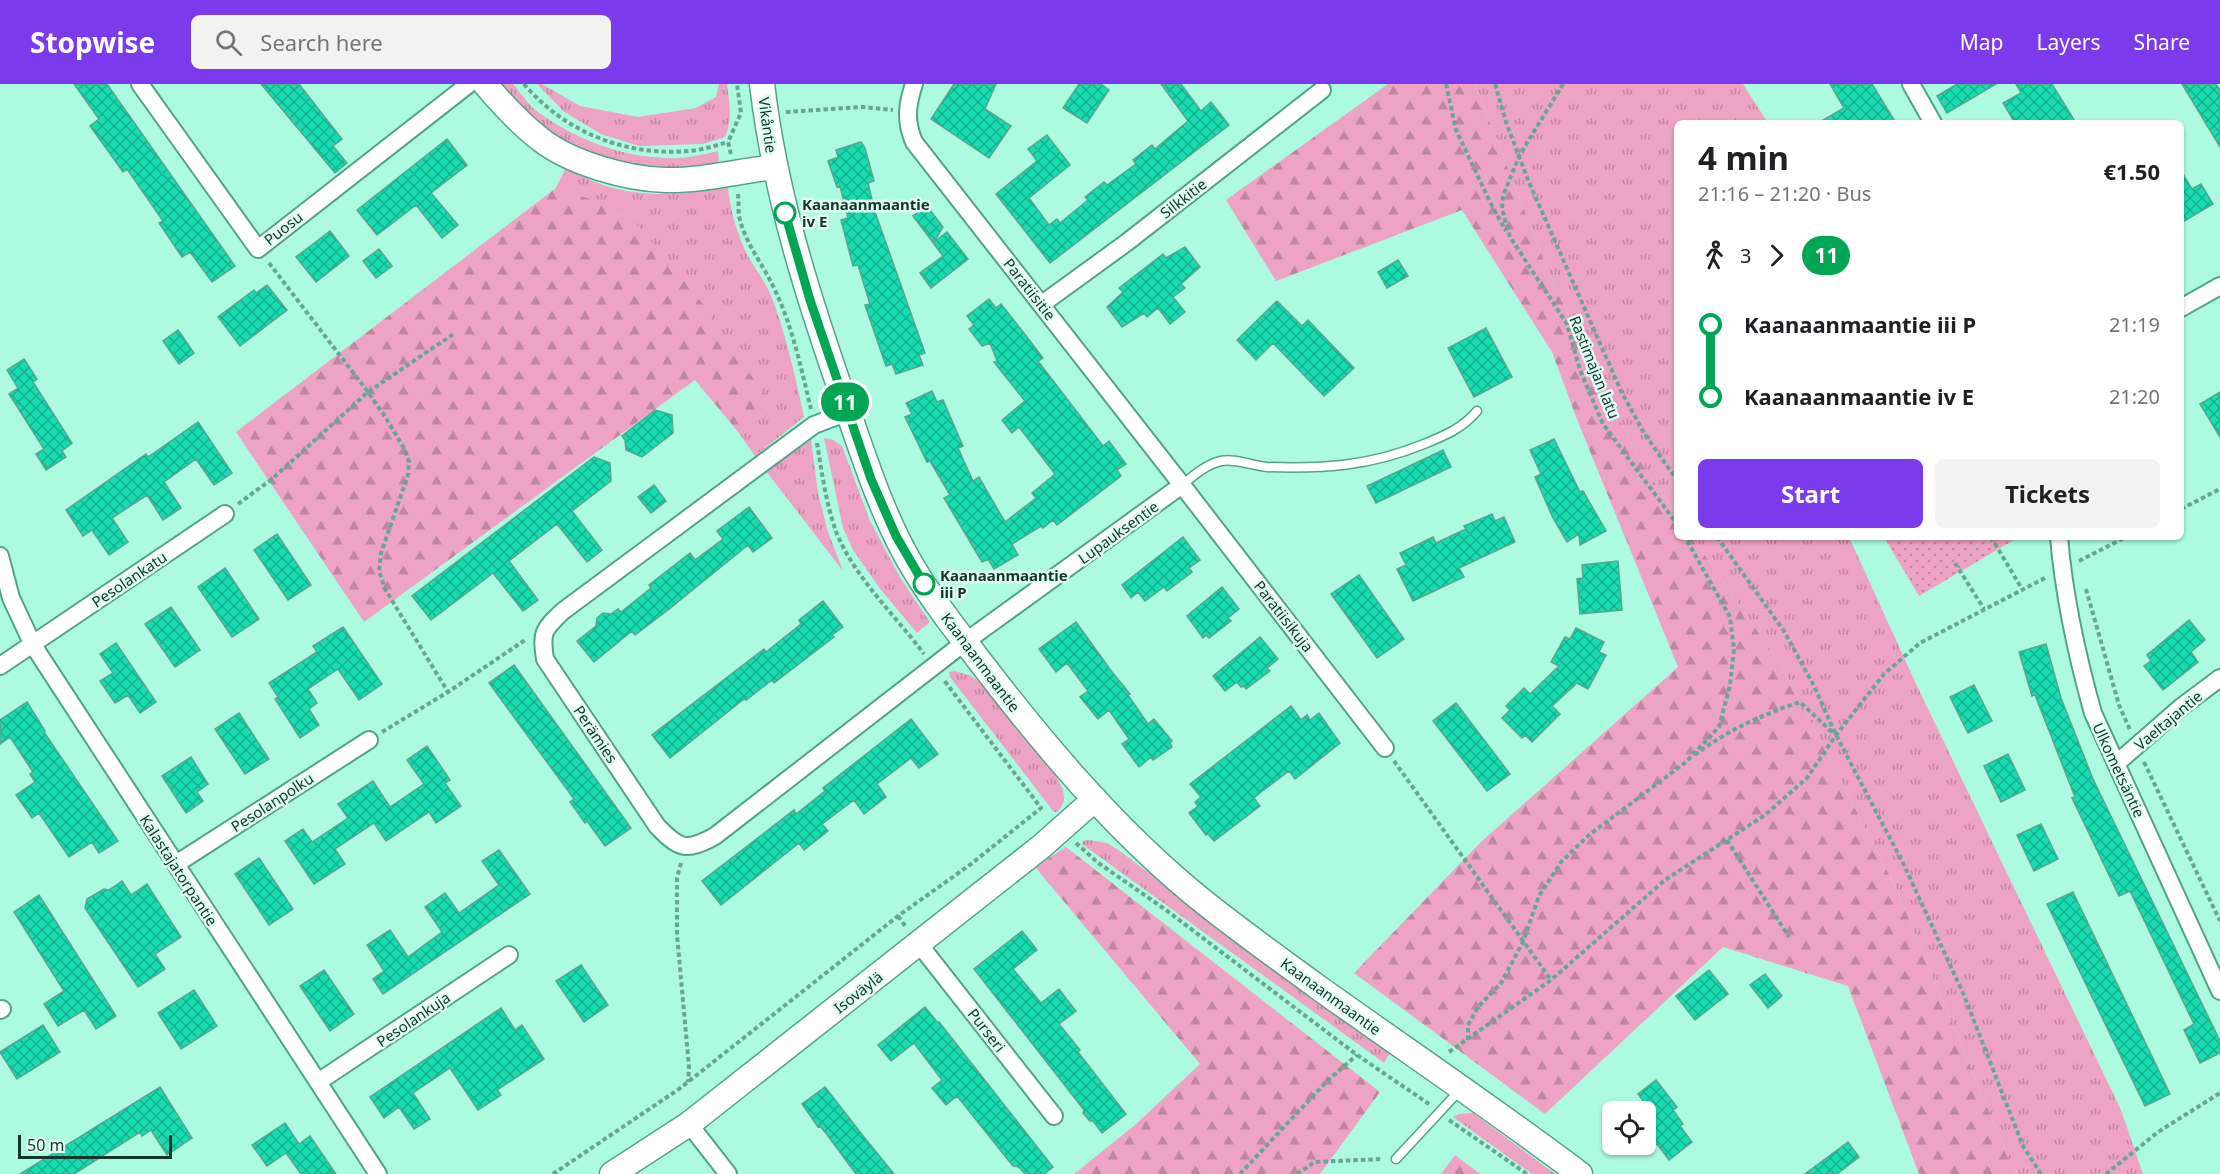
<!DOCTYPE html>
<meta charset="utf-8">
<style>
:root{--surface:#fff;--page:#f2f2f2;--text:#202124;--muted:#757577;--accent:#7c3aed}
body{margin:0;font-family:"Noto Sans",sans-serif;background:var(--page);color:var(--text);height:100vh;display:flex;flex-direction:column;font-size:22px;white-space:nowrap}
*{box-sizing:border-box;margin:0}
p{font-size:20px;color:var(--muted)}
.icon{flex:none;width:33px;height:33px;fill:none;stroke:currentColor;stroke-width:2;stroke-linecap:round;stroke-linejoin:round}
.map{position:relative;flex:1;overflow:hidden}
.panel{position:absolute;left:1674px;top:36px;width:510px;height:420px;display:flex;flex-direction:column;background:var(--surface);border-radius:9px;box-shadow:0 2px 4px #0004}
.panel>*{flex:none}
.badge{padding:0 12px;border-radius:20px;font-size:21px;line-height:39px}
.controls{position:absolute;left:1602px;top:1017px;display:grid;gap:12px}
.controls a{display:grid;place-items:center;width:54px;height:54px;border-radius:9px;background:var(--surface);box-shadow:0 2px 4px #0004;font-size:30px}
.scale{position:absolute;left:18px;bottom:15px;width:154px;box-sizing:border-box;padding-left:6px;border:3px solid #14352c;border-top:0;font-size:16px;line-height:21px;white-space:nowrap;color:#14352c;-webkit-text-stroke:4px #dffdf2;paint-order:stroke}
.map>.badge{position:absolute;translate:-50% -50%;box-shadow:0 0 0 3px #fff}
.legs{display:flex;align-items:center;gap:9px;height:66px;padding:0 24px;font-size:20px}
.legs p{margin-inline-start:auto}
.headline{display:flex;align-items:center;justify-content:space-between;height:102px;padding:0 24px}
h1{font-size:33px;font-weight:700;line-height:45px}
.cta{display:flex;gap:12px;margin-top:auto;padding:12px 24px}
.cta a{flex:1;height:69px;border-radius:9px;background:var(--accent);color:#fff;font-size:24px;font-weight:700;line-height:69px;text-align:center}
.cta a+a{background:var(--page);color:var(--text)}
ul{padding:0 24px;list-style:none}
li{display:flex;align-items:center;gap:21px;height:72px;font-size:22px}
li i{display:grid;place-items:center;width:9px;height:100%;margin:0 8px;background:currentColor}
li i::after{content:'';width:15px;height:15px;margin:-8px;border:4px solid;border-radius:50%;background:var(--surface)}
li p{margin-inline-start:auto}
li:first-child i{background:linear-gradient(#0000 50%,currentColor 0)}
li:last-child i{background:linear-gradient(currentColor 50%,#0000 0)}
header{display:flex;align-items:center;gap:36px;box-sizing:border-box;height:84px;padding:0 30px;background:var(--accent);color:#fff}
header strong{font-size:28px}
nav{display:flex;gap:33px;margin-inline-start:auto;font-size:21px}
.search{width:420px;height:54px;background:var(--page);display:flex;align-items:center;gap:15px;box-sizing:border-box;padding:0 21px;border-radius:9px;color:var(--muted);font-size:22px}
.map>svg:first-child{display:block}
.grass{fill:url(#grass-tufts)}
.forest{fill:url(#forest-firs)}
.park{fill:url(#park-dots)}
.building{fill:url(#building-cross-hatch);stroke:#58a68e;stroke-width:1.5}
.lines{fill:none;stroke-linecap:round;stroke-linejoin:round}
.lane-casing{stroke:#54a28a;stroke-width:11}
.street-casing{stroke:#54a28a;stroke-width:20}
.secondary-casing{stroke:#54a28a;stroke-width:27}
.path{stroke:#6aa592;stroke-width:4;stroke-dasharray:4.5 3;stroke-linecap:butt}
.lane{stroke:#fff;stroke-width:8}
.street{stroke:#fff;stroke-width:16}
.secondary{stroke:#fff;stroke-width:24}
.line-1-casing{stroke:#fff;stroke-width:14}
.line-1{stroke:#00a651;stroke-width:9}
.stop-1-dot{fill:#fff;stroke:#00a651;stroke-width:3}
.labels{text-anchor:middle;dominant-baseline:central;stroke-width:5;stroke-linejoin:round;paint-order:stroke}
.street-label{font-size:15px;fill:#14352c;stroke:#dffdf2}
.stop-label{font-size:15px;font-weight:bold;fill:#14352c;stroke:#dffdf2;text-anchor:start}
</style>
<header>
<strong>Stopwise</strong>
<div class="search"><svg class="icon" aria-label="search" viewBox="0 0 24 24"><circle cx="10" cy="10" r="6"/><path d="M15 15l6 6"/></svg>Search here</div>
<nav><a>Map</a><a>Layers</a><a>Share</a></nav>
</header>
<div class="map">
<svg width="2220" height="1090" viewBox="0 0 2220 1090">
<defs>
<pattern id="grass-tufts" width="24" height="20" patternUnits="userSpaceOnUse" patternTransform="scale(1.5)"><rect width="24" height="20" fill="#eda3c4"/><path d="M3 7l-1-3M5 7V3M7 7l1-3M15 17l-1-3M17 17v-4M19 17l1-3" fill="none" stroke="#bf869f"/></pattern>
<pattern id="forest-firs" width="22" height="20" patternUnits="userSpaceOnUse" patternTransform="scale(1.5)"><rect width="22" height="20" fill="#eda3c4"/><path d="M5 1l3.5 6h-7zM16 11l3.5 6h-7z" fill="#bf869f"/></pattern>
<pattern id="park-dots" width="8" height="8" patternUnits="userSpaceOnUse" patternTransform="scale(1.5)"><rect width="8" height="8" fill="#eda3c4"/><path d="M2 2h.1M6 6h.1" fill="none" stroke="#bf869f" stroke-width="1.8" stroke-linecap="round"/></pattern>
<pattern id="building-cross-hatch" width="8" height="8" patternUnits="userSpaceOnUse" patternTransform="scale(1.5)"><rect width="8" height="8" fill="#18dbaf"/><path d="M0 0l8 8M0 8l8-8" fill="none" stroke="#14b28f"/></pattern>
</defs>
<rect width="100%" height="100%" fill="#acfbe0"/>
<path class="grass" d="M499,0H513C521,9 528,21 538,28C575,55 621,73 667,74C684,75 701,71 718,67L719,81C702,83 685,86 668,86C621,88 567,62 531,34C519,25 509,11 499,0Z
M537,0H542L580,22L638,33L696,24L716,13L719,0H727C729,18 733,35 725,53L703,60L639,62L601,50L563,27Z
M1475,0H1743L1768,39H1677V431L1641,379L1550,193Z
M565,85C582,92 599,101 617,105C654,114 691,109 728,104C731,129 737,151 749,174C756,186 764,196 770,209C786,249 795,292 804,333L755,372L739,349L771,321L556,104Z
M824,354L833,356L842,362L870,437L901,495L930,538L917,549L881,506L853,466L843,444Z
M811,356L818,409L828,448L843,487L766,387Z
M1692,453H1849L1917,602L2121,1026L2143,1090H2015L1896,804L1781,581Z
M954,587L970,591L981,599C997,618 1064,691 1064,712C1065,718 1061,724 1057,728H1054L950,593L949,588Z
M1089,756L1107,759L1120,767L1183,815L1391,967L1384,979L1082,760L1083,757Z
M1473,1029L1555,1090H1532L1453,1033L1459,1030Z"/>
<path class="forest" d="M1388,0H1475L1550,193L1641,379L1677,431V453H1692L1781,581L1896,804L2015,1090H1919L1848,902L1723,863L1545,1030L1354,889L1481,758L1678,583L1578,338L1552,268L1462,126L1276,197L1226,116Z
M556,104L626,127L706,224L771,321L739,349L695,296L364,538L236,348Z
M1066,763L1380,1008L1320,1090H1074L1135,1041L1200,980L1035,783Z
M1455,1071L1480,1090H1441Z"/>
<path class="park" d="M1884,453H2019L1919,512Z"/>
<path class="building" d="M74,0H107L235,182L212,198L190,168L182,173L159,139L163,137L127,85L123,88L90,42L99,35Z
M261,0H299L342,55L333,62L347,79L335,89Z
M954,0H996L985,25L1011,42L989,74L931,35Z
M1079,0H1101L1109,6L1087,39L1063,24Z
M1161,0H1181L1201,27L1211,18L1229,41L1050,179L996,110L1037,77L1028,65L1047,51L1070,81L1029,114L1049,141L1057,135L1060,139L1088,116L1085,113L1104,98L1107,101L1136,80L1133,76L1152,61L1155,65L1188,37Z
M1830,0H1872L1896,39H1818L1844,24Z
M1957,0H1996L1947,29L1937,12Z
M2016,0H2052L2076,39H2015L2003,19L2021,9Z
M2182,0H2216L2220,6V63Z
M447,55L467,81L431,109L458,141L442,154L416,121L377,151L357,126Z
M861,58L865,64L874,97L868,99L875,128L925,269L919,271L923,281L896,290L892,280L886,282L865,221L870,220L858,181L853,182L841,136L848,134L840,102L837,103L828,77L838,73L836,66Z
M2181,87L2192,105L2201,100L2213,120L2181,139Z
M927,122L943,143L934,158L947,148L968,175L931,204L920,189L943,172L913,132Z
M330,147L349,172L316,198L296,173Z
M1185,163L1200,183L1181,200L1185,204L1173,213L1185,228L1170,240L1158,224L1147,233L1144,229L1122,243L1107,223L1123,208L1119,204L1163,170L1166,174Z
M379,165L392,182L376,194L363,177Z
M1398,176L1408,192L1387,204L1378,188Z
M267,201L287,226L240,262L218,233L254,206L256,209Z
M989,215L996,224L1001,220L1027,253L1043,274L1038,277L1103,362L1109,357L1126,380L1117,386L1121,392L1057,441L1053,436L1043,444L1041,442L1012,460L1018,471L994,485L988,475L982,478L944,414L950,411L930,377L927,378L905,333L912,330L906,319L932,307L937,318L943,316L963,362L958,364L973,397L979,393L1005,438L1036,414L1032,409L1055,390L1019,343L1012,349L1002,336L1025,317L994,278L997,277L990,259L982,262L969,245L974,241L967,232Z
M1277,217L1302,242L1308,236L1354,284L1324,312L1273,259L1256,276L1237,256Z
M1486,244L1512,293L1474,313L1448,264Z
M178,246L194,269L179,280L163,257Z
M24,275L37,295L33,298L72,359L62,367L66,373L46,386L36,370L44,365L9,310L18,304L7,286Z
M2220,308V353L2200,320Z
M655,326L672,331L673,349L642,373L626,366L625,356L622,352Z
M198,338L232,389L214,401L196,375L164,398L181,424L163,436L147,411L112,434L128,458L109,471L92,446L83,452L66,426L146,370L148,373Z
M1554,355L1580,408L1583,407L1606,447L1580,461L1579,450L1567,458L1553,434L1535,393L1541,390L1530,366Z
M1443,366L1451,383L1376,419L1367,402Z
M594,373L610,379L611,397L572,427L602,466L587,478L557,440L509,477L538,516L523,527L493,489L431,536L412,512Z
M654,401L666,417L651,429L638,413Z
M749,423L772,454L753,468L748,461L668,526L635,551L632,547L594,578L577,557L596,542L597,534L603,529L611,530L618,525L621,528L651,504L649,501L690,469L695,476L723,455L717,447Z
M1492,430L1495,437L1504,433L1515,458L1459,484L1464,493L1413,517L1397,485L1406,481L1400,469L1433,453L1436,459L1466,445L1464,442Z
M277,450L311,501L288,516L254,466Z
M1183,453L1200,476L1189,484L1192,488L1167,507L1164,503L1145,517L1138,508L1131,514L1122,501Z
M1618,477L1622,526L1580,530L1577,495L1583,494L1582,481Z
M225,484L259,535L232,553L198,503Z
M1359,491L1404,555L1377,574L1331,510Z
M1222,503L1239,525L1228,534L1231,537L1209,554L1206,551L1203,554L1187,532Z
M823,517L843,543L832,551L834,553L774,599L772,596L746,616L744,615L670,674L652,651L764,565L766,568L801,540L799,536Z
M171,523L200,566L175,583L145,540Z
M2189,536L2205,556L2191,568L2198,578L2163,606L2144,582L2151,577L2147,571Z
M1076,538L1112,588L1130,610L1128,611L1148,640L1154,635L1172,657L1170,659L1172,663L1153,676L1151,673L1139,683L1122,660L1129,655L1109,626L1098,635L1080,613L1088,607L1067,579L1056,588L1039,565Z
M343,543L382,600L359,616L338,585L308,605L317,619L309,625L319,641L300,654L275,615L278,613L269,599L317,568L313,562Z
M1576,544L1604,558L1599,568L1606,571L1588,605L1577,599L1552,622L1560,630L1532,658L1525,651L1522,654L1502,634L1510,626L1506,622L1524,604L1530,610L1559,582L1551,578L1565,553L1570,555Z
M1260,553L1278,575L1267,584L1270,587L1246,605L1244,602L1241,603L1237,598L1225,607L1213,592Z
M116,559L156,618L140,629L128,611L115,619L100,597L113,589L100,570Z
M2046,560L2061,614L2093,695L2220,957V969L2200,979L2184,946L2194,940L2130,807L2119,812L2072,714L2075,713L2035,611L2032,612L2019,568Z
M514,581L631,744L605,762L587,737L585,739L570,718L574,715L489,599Z
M1974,601L1992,637L1968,649L1950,613Z
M27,618L45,647L44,648L118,757L99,769L92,758L69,773L39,729L32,734L16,711L35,698L30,690L33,688L10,653L0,660V636Z
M1456,619L1510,690L1487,707L1433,637Z
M1291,622L1301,636L1307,631L1310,636L1319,629L1340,659L1295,695L1289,687L1261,708L1254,714L1260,722L1214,757L1208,750L1206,751L1189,729L1198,722L1195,718L1201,713L1190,700Z
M239,629L269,675L245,690L215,645Z
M911,635L938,670L919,684L911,674L877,700L886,713L864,730L854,716L822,740L828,747L804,766L799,759L721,821L702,797L794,726L796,730L825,707L823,704Z
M427,662L450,696L445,699L461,722L436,739L429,728L386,757L374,739L335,765L345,780L314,800L285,757L303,745L312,758L348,734L338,720L373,697L390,723L424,700L407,676Z
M2008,670L2025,706L2001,718L1984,682Z
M191,673L208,700L197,708L203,717L186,729L162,692Z
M2041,740L2058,775L2034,787L2017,751Z
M499,766L530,810L383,910L373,895L384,887L367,861L390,846L408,873L442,848L425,823L445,809L459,829L499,801L482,777Z
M259,774L293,825L269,841L235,790Z
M122,797L131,811L147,800L181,853L155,870L165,885L138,903L85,824L87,815L104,805L109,806Z
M2073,808L2170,1010L2145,1022L2047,820Z
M39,811L116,932L96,945L84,926L58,942L44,920L64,907L14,828Z
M1022,847L1037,866L1013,885L1041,919L1059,905L1076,927L1059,940L1080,966L1078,968L1126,1030L1102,1049L1093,1037H1090L1083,1029L1084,1026L974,885Z
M581,881L608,921L584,938L556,897Z
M324,886L354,930L330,947L300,902Z
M1709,886L1728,910L1695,936L1676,912Z
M1765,890L1782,912L1768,924L1750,901Z
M194,906L217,942L181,965L158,929Z
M925,923L938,939L939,938L1053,1083L1044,1090H1025L1019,1083L1013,1082L957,1012L946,1021L932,1004L942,996L914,959L891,977L878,961Z
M501,924L515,946L522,941L544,975L497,1006L501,1011L478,1026L450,984L413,1009L430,1035L414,1045L399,1023L384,1034L370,1013Z
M43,941L60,968L17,995L0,968Z
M1656,996L1677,1023L1673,1026L1683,1040L1680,1042L1692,1058L1669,1076L1657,1060L1654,1062L1646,1051V1044L1653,1039L1642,1024L1646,1021L1638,1010Z
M160,1003L192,1054L167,1071L151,1046L142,1052L140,1048L74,1090H20Z
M825,1003L864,1053L894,1090H856L828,1052L820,1042L818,1043L802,1020Z
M285,1039L299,1060L310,1052L336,1090H301L286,1069L267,1082L252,1061Z
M1848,1058L1859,1073L1837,1090H1805Z"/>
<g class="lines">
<defs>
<path id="lane" d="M1182,401C1194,391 1207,380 1221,377C1235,374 1252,382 1267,383C1324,385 1370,382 1424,360C1444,352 1463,344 1477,327
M1396,1075L1461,1005"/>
<path id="street" d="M140,0L258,165L469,0
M914,0C907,21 905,37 914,58L1182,401L1385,664
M1911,0L1933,39
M1042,220L1126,159L1322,6
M2181,224L2220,202
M848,328L814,341L563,527C543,546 541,548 545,575L657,742C679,765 686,768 715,752L965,558L1182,401
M2059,453C2064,513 2077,572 2093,629L2220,907
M0,472L11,514L33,561L378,1090
M0,582L225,430
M2117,679L2180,624L2220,594
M176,780L369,656
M919,860L1054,1032
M0,926L2,925
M318,998L509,871
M689,1040L728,1090"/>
<path id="secondary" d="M485,0C502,20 519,39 540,55C570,79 627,95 665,96C701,97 739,87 775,83
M762,0C775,110 808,213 844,316C863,370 880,425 908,475C929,512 956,546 982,580C1045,662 1113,743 1194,810C1234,843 1277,873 1319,904C1406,966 1495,1026 1580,1090
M612,1090L689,1040L1042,762L1095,715"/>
</defs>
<use href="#lane" class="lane-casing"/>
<use href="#street" class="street-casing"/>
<use href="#secondary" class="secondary-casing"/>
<path class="path" d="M524,0C566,50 632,75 697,66C708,64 718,61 728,58
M1446,0L1456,46L1491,120L1506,147
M1495,0L1506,38L1528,96L1621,307L1644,349L1677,396
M1563,0L1519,72L1503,112L1502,125L1510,153L1567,240L1580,286L1603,340L1677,440
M786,28L862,23L893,26
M731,70L728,58L741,29L737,0
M738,110C739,117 738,125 739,132C745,159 762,179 773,202C792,240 801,284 811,325
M269,179L368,308L386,334L405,366L409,378L408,391L381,469L379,487L385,505L448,608
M817,359C822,389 826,421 837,450C856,495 895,531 924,570
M238,420L272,395L368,308L455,249
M2181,425L2220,405
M1717,453L1784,547L1814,602L1836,651L1904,781L1963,909L2023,1062L2041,1090
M1991,453L2022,505
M2079,477L2126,453
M1955,479L1984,525
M2086,505L2119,621L2130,646
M382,648L448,608L525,556
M1695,671C1727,646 1762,631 1800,618L1833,649
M1394,677L1551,896
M2144,678L2220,837
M1727,756L1789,853
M1076,759L1097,778L1166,826L1357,971L1429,1020
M681,779L677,794V851L689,983L688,998
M898,832L906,843
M1468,956V941L1478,923L1501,899L1523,858L1539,812L1562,777L1589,751L1686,678L1719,643L1730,601L1734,565L1730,533L1685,453
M1449,968L1551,896L1665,796L1765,731L1807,694L1836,651L1884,590L1920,559L2045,494
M1449,1036L1527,1090
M553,1090L679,1005L898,832L971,780L1041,724L943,595
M1240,1090L1327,997L1357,971
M1297,1090L1315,1078L1382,1075
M2106,1090L2158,1048L2220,1009"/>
<use href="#lane" class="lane"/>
<use href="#street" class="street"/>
<use href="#secondary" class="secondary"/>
</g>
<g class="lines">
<defs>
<path id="line-1" d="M785,129L810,216L871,395L896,452L924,500"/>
</defs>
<use href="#line-1" class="line-1-casing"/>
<use href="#line-1" class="line-1"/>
</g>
<g class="stop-1-dot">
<circle cx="785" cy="129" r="10"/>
<circle cx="924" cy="500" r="10"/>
</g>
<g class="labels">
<g class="street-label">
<text transform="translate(768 41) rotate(82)">Vikåntie</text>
<text transform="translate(1183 114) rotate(-38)">Silkkitie</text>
<text transform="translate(283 144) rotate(-38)">Puosu</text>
<text transform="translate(1030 205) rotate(52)">Paratiisitie</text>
<text transform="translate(1595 283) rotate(68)">Rastimajan latu</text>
<text transform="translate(1118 448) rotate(-36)">Lupauksentie</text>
<text transform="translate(129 495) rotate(-34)">Pesolankatu</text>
<text transform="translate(1284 532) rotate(52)">Paratiisikuja</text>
<text transform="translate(981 578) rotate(53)">Kaanaanmaantie</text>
<text transform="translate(2168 636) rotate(-40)">Vaeltajantie</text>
<text transform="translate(596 650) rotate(56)">Perämies</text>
<text transform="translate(2119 686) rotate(65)">Ulkometsäntie</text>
<text transform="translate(272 718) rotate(-33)">Pesolanpolku</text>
<text transform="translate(179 786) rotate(57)">Kalastajatorpantie</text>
<text transform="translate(858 908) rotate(-38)">Isoväylä</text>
<text transform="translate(1331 912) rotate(36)">Kaanaanmaantie</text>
<text transform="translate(413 935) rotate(-34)">Pesolankuja</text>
<text transform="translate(987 946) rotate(52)">Purseri</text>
</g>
<g class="stop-label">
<text x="802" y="120">Kaanaanmaantie<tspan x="802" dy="17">iv E</tspan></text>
<text x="940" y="491">Kaanaanmaantie<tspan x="940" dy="17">iii P</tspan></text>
</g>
</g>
</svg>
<div class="controls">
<a><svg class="icon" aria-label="locate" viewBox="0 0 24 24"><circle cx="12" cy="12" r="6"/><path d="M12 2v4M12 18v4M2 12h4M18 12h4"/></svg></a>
</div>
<div class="scale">50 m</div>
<b class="badge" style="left:845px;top:318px;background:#00a651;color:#fff">11</b>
<section class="panel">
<div class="headline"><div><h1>4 min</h1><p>21:16 – 21:20 · Bus</p></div><b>€1.50</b></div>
<div class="legs"><svg class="icon" aria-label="walk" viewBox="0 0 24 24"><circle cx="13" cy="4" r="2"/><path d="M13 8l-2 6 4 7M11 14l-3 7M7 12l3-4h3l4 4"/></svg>3<svg class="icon" aria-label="forward" viewBox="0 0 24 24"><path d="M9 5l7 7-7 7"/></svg><b class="badge" style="background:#00a651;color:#fff">11</b></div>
<ul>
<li><i style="color:#00a651"></i><b>Kaanaanmaantie iii P</b><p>21:19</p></li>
<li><i style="color:#00a651"></i><b>Kaanaanmaantie iv E</b><p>21:20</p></li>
</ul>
<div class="cta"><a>Start</a><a>Tickets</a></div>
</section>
</div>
